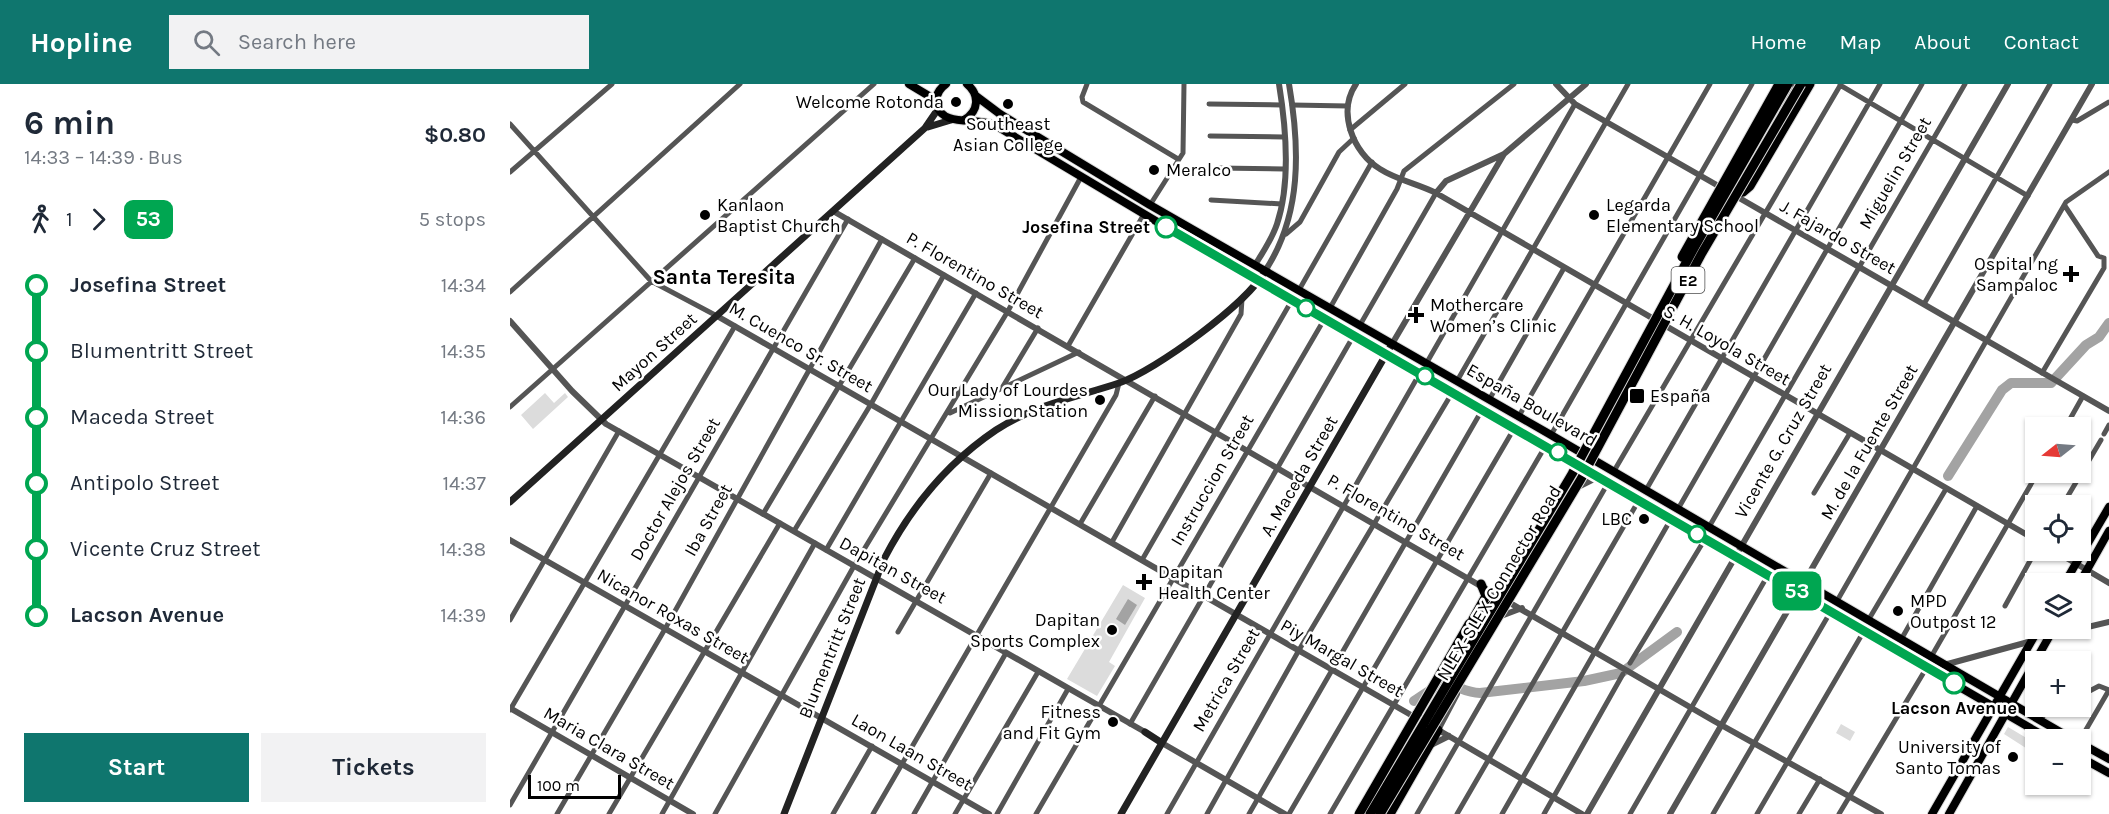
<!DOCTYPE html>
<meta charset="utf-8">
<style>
:root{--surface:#fff;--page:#f2f2f3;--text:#1f2937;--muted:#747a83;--accent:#0f766e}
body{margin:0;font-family:Karla,sans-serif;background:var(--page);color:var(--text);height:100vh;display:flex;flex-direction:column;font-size:22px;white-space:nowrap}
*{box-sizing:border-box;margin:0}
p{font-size:20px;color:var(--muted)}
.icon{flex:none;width:33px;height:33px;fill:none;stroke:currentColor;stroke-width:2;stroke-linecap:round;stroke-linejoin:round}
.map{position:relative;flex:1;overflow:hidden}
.details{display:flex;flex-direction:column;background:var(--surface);width:510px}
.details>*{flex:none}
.badge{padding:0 12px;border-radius:9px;font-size:21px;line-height:39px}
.needle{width:39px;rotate:253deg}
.controls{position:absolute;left:1515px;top:333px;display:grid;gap:12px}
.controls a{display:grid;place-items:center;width:66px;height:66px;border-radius:0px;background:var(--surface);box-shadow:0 2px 4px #0004;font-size:30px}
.scale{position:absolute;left:18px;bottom:15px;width:93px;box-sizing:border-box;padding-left:6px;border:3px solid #000;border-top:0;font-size:16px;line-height:21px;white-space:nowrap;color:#000;-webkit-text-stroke:4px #fff;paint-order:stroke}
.map>.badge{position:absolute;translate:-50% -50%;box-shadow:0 0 0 3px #fff}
.legs{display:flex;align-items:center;gap:9px;height:66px;padding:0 24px;font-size:20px}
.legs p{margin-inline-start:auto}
.head{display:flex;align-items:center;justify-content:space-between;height:102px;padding:0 24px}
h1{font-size:33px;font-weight:700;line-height:45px}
.action{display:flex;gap:12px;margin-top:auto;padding:12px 24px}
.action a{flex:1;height:69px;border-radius:0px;background:var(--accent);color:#fff;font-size:24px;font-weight:700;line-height:69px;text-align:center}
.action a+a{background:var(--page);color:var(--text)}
ul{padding:0 24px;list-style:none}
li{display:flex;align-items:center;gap:21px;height:66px;font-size:22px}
li i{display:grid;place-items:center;width:9px;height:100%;margin:0 8px;background:currentColor}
li i::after{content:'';width:15px;height:15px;margin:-8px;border:4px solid;border-radius:50%;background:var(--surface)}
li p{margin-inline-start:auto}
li:first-child i{background:linear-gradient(#0000 50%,currentColor 0)}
li:last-child i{background:linear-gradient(currentColor 50%,#0000 0)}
header{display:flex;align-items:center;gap:36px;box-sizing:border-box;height:84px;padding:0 30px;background:var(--accent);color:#fff}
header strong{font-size:28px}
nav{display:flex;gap:33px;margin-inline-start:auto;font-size:21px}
.search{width:420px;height:54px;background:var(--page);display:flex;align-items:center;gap:15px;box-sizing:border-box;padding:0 21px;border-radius:0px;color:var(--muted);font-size:22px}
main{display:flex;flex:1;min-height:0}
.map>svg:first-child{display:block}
.green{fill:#dcdcdc}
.water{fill:#a3a3a3}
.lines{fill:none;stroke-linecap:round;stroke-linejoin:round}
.river{stroke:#a3a3a3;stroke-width:10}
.primary-casing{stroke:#dbdbdb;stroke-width:10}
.motorway-casing{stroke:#dbdbdb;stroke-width:11}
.minor{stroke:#555;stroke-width:5}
.tertiary{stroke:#555;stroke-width:6}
.secondary{stroke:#222;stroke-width:7}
.primary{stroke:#000;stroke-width:8}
.motorway{stroke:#000;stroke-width:9}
.motorway-bridge-casing{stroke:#dbdbdb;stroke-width:11;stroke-linecap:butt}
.motorway-bridge{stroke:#000;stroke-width:9}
.line-1-casing{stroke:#fff;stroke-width:14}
.line-1{stroke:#00a651;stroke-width:9}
.poi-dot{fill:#000;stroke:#fff;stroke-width:2}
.stop-1-dot{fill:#fff;stroke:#00a651;stroke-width:3}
.labels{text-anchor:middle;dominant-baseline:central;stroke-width:5;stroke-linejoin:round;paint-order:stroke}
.shield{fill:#fff;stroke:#4c4c4c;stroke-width:1.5}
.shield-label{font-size:16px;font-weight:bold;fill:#000}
.poi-label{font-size:18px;fill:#000;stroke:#fff;text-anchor:end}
.street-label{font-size:18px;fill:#000;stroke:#fff}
.stop-label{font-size:18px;font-weight:bold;fill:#000;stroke:#fff;text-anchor:end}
.quarter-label{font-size:21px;font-weight:bold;fill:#000;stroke:#fff}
</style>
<header>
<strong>Hopline</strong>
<div class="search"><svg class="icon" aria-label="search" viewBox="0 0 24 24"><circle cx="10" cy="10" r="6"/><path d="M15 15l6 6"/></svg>Search here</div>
<nav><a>Home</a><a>Map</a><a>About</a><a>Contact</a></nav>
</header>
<main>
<section class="details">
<div class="head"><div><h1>6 min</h1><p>14:33 – 14:39 · Bus</p></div><b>$0.80</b></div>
<div class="legs"><svg class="icon" aria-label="walk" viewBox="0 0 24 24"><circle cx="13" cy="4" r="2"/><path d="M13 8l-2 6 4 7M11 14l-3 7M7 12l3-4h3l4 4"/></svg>1<svg class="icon" aria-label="forward" viewBox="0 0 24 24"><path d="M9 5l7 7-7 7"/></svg><b class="badge" style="background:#00a651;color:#fff">53</b><p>5 stops</p></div>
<ul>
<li><i style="color:#00a651"></i><b>Josefina Street</b><p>14:34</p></li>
<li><i style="color:#00a651"></i><span>Blumentritt Street</span><p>14:35</p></li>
<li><i style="color:#00a651"></i><span>Maceda Street</span><p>14:36</p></li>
<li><i style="color:#00a651"></i><span>Antipolo Street</span><p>14:37</p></li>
<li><i style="color:#00a651"></i><span>Vicente Cruz Street</span><p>14:38</p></li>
<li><i style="color:#00a651"></i><b>Lacson Avenue</b><p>14:39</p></li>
</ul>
<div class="action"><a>Start</a><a>Tickets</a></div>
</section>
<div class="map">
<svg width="1599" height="730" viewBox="0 0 1599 730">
<rect width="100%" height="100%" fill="#fff"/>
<path class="green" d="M35,309L44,319L55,309L58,313L23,345L11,331Z
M613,501L635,514L599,578L605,582L587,612L557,595Z
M1331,640L1345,648L1340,657L1326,649Z
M1498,643L1525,659V670L1494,650Z"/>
<path class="water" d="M618,515L627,521L615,541L606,535Z"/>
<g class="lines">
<path class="river" d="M1438,392L1492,306L1501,299H1541L1576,261L1589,253L1599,239
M904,617C914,611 928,598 941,601C951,604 958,609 970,609L1074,597L1111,589L1167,548"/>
<defs>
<path id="primary" d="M399,0L419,12L427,21
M436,0C429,5 425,12 427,21C432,43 466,33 485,41L681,158L1541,656
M466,12L490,30L640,121L1041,351L1564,656
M454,36C469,27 470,11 457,0
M1554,500L1599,423
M1569,500L1599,447
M1570,659L1599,675
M1570,673L1599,689
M1422,730L1529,544
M1439,730L1544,544"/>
<path id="motorway" d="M1221,110L1233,108L1240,102L1300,0
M963,535L976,512L971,500
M907,630L959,540L983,520
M880,730L928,646"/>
</defs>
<use href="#primary" class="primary-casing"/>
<use href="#motorway" class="motorway-casing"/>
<path class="minor" d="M577,0L572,13L573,18L668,75
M1330,1L1518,112
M699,20L772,21
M782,21L838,22
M1562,36L1567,37L1599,18
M0,40L141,197L207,232
M840,46L895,0
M700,52L774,53
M707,84L774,85
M0,88L102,0
M701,116L772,120
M640,121L673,69L674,0
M1555,122L1588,172L1594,174
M776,150L790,138L829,68L844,54
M789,206L862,78
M0,208L230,0
M1414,220L1540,0
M820,224L887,105L894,87L1004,0
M850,241L926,109
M558,262L634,130
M916,280L1065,20
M1532,289L1594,184V174
M947,297L1118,0
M492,304L528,244
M979,316L1054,184
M0,323L364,0
M440,329L569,268
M1009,332L1200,0
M1555,344L1573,312
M1594,350L1599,341
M1041,351L1242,0
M1104,387L1331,0
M1136,406L1370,0
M1304,409L1340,349
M1552,422L1591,356
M1168,425L1412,0
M253,430L405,174
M570,440L645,312
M1199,443L1455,0
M284,447L361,320L434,191
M602,458L731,230L732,215
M316,466L466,209
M632,476L782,216
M1327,517L1556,118L1599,88
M1495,522L1526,466
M1359,535L1436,405
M0,536L109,347
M388,548L481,389
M1392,554L1467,422
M1421,573L1528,388
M1120,579L1195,455
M1570,612L1589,602L1599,606
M0,626L225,242
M1530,636L1534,631L1550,622
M620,640L844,251
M1570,656L1599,606
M0,721L338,135
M47,730L155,545L372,155
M99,730L270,439
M152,730L305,459
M205,730L344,482L498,227L571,93
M323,730L362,662
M363,730L606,311L609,299
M404,730L496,569
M445,730L528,588
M487,730L558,605
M526,730L815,234
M657,730L910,289
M697,730L789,566L942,309
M739,730L972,326
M779,730L1005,343
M820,730L1036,361
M907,730L1098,399
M947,730L1129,416
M992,730L1161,435
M1034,730L1113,590
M1120,730L1258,491
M1203,730L1321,527
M1247,730L1354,547
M1289,730L1310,695
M1329,730L1417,583"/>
<path class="tertiary" d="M846,0C827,28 843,69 870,85C887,96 908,100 926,109L1526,456
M1046,0L1065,20L1212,104
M926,109L936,97L994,70L1076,0
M1224,111L1599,327
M323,127L1204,637L1371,730
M1195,156L1284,0
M745,181C753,168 762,155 767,140C781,98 776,43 769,0
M755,187C792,131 790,64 779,0
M1175,189L1190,165
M207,232L908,635
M0,237L62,307L96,340L635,648
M882,260L994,70
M1068,403L1088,393
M0,456L479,730
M1543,466L1599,499
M991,532L1012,524
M1540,552L1599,538
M1434,581L1522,557
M0,624L183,730
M925,644L1072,730
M928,646L947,610
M652,659L775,730
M921,661L939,652
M1077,730L1498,0
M1160,730L1582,0"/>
<path class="secondary" d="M418,43L441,36
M0,418L415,44L428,25
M635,648L652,659
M274,730L374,475C401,423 437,379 486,346C524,321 567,313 609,299C646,286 737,220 755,187
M611,730L882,260"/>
<use href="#primary" class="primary"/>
<use href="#motorway" class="motorway"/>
<defs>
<path id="motorway-bridge" d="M1172,173L1269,0
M849,730L907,630
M860,730L1062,390L1184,164L1278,0
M870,730L1071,395L1192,169L1291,0"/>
</defs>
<use href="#motorway-bridge" class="motorway-bridge-casing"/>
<use href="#motorway-bridge" class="motorway-bridge"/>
</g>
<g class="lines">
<defs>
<path id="line-1" d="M656,143L1444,599"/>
</defs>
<use href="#line-1" class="line-1-casing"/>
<use href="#line-1" class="line-1"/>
</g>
<g class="poi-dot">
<circle cx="446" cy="18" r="6"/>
<circle cx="498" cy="20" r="6"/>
<circle cx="644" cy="86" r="6"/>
<circle cx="195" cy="131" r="6"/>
<circle cx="1084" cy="131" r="6"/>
<path d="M1558 181h6v6h6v6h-6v6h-6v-6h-6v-6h6z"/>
<path d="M903 222h6v6h6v6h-6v6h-6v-6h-6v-6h6z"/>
<rect x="1119" y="304" width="16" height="16" rx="3"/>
<circle cx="590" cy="316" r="6"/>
<circle cx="1134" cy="435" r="6"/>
<path d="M631 489h6v6h6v6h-6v6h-6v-6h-6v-6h6z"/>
<circle cx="1388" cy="527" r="6"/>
<circle cx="602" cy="546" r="6"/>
<circle cx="603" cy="638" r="6"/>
<circle cx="1503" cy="673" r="6"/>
</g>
<g class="stop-1-dot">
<circle cx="656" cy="143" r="10"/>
<circle cx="796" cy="224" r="8"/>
<circle cx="915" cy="292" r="8"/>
<circle cx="1048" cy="368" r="8"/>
<circle cx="1187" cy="450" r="8"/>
<circle cx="1444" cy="599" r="10"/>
</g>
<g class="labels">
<rect class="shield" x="1161.5" y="183" width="33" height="26" rx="4.5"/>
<g class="shield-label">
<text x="1178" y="196">E2</text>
</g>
<g class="poi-label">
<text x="434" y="18">Welcome Rotonda</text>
<text x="498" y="40" text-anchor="middle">Southeast<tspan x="498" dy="21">Asian College</tspan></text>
<text x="656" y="86" text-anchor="start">Meralco</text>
<text x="207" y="121" text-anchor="start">Kanlaon<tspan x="207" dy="21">Baptist Church</tspan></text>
<text x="1096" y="121" text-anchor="start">Legarda<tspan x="1096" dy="21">Elementary School</tspan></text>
<text x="1548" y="180">Ospital ng<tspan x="1548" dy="21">Sampaloc</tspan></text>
<text x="920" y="221" text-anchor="start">Mothercare<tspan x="920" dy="21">Women’s Clinic</tspan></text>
<text x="578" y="306">Our Lady of Lourdes<tspan x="578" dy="21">Mission Station</tspan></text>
<text x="1140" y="312" text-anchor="start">España</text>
<text x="1122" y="435">LBC</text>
<text x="648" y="488" text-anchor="start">Dapitan<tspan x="648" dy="21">Health Center</tspan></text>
<text x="1400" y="517" text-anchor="start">MPD<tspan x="1400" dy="21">Outpost 12</tspan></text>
<text x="590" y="536">Dapitan<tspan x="590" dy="21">Sports Complex</tspan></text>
<text x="591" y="628">Fitness<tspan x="591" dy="21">and Fit Gym</tspan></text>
<text x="1491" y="663">University of<tspan x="1491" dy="21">Santo Tomas</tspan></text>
</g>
<g class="street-label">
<text transform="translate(1385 89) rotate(-60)">Miguelin Street</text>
<text transform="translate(1328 153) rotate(30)">J. Fajardo Street</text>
<text transform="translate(465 191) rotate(30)">P. Florentino Street</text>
<text transform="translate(1217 261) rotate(30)">S. H. Loyola Street</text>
<text transform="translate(291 263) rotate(30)">M. Cuenco Sr. Street</text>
<text transform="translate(144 268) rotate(-42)">Mayon Street</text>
<text transform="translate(1022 321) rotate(30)">España Boulevard</text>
<text transform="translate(1273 357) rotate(-60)">Vicente G. Cruz Street</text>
<text transform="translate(1359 358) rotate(-60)">M. de la Fuente Street</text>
<text transform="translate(789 392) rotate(-60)">A. Maceda Street</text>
<text transform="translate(702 396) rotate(-60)">Instruccion Street</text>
<text transform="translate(165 405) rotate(-60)">Doctor Alejos Street</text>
<text transform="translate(886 433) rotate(30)">P. Florentino Street</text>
<text transform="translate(198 436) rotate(-61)">Iba Street</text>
<text transform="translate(383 486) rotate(29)">Dapitan Street</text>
<text transform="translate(989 499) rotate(-59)">NLEX-SLEX Connector Road</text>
<text transform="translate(163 532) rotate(30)">Nicanor Roxas Street</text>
<text transform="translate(322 564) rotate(-68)">Blumentritt Street</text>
<text transform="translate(832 574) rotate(30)">Piy Margal Street</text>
<text transform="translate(716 596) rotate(-60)">Metrica Street</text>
<text transform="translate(99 664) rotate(30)">Maria Clara Street</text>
<text transform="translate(402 668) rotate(30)">Laon Laan Street</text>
</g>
<g class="stop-label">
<text x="640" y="143">Josefina Street</text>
<text x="1444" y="624" text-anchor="middle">Lacson Avenue</text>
</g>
<g class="quarter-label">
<text x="214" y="193">Santa Teresita</text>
</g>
</g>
</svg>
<div class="controls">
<a><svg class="needle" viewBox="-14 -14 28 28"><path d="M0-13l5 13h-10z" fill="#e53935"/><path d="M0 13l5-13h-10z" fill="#747a83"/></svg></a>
<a><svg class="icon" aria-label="locate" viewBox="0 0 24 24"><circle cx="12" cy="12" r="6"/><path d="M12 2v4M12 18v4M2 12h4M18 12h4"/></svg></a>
<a><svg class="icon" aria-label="layers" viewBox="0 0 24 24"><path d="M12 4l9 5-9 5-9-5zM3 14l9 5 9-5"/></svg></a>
<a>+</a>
<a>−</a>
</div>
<div class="scale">100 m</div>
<b class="badge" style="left:1287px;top:507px;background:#00a651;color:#fff">53</b>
</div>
</main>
